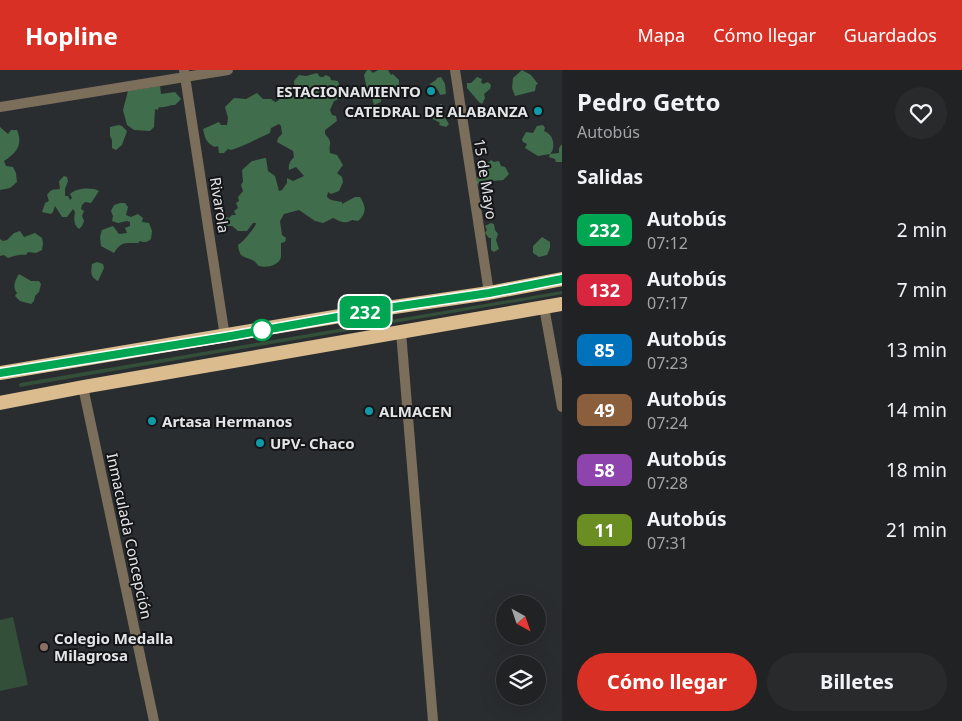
<!DOCTYPE html>
<html lang="es">
<meta charset="utf-8">
<style>
:root{--surface:#202224;--page:#282a2c;--text:#f1f3f6;--muted:#a2a4a6;--line:#3d3f41;--accent:#d93025}
body{margin:0;font-family:"Noto Sans",sans-serif;background:var(--page);color:var(--text);height:100vh;display:flex;flex-direction:column;font-size:19px;white-space:nowrap}
*{box-sizing:border-box;margin:0}
p{font-size:16px;color:var(--muted)}
.icon{flex:none;width:28px;height:28px;fill:none;stroke:currentColor;stroke-width:2;stroke-linecap:round;stroke-linejoin:round}
.map{position:relative;flex:1;overflow:hidden}
.panel{display:flex;flex-direction:column;background:var(--surface);width:400px}
.panel>*{flex:none}
.badge{padding:0 10px;border-radius:8px;font-size:18px;line-height:32px}
.needle{width:32px;rotate:140deg}
.buttons{position:absolute;left:496px;top:525px;display:grid;gap:10px}
.buttons a{display:grid;place-items:center;width:50px;height:50px;border-radius:50%;background:var(--surface);box-shadow:0 5px 20px #0002,0 0 0 1px var(--line);font-size:25px}
.map>.badge{position:absolute;translate:-50% -50%;box-shadow:0 0 0 2px #fff}
h2{padding:0 15px;font-size:19px;line-height:45px}
.round{display:grid;place-items:center;flex:none;width:52px;height:52px;border-radius:26px;background:var(--page)}
.summary{display:flex;align-items:center;justify-content:space-between;height:85px;padding:0 15px}
h1{font-size:24px;font-weight:700;line-height:38px}
.cta{display:flex;gap:10px;margin-top:auto;padding:10px 15px}
.cta a{flex:1;height:58px;border-radius:30px;background:var(--accent);color:#fff;font-size:20px;font-weight:700;line-height:58px;text-align:center}
.cta a+a{background:var(--page);color:var(--text)}
ul{padding:0;list-style:none}
li{display:flex;align-items:center;gap:15px;height:60px;padding:0 15px}
li div{flex:1}
li b{display:block;font-size:19px}
li em{font-style:normal}
li .badge{min-width:55px;font-weight:700;text-align:center}
header{display:flex;align-items:center;gap:30px;box-sizing:border-box;height:70px;padding:0 25px;background:var(--accent);color:#fff}
header strong{font-size:24px}
nav{display:flex;gap:28px;margin-inline-start:auto;font-size:18px}
main{display:flex;flex:1;min-height:0}
.map>svg:first-child{display:block}
.green{fill:#334e39}
.forest{fill:#406d4b}
.lines{fill:none;stroke-linecap:round;stroke-linejoin:round}
.minor{stroke:#7b6e5a;stroke-width:10}
.tertiary{stroke:#7b6e5a;stroke-width:10}
.trunk{stroke:#dabc8e;stroke-width:14}
.line-casing{stroke:#fff;stroke-width:11}
.line{stroke:#00a651;stroke-width:8}
.culture-dot{fill:#0f9aa8;stroke:#141516;stroke-width:2}
.stop-dot{fill:#fff;stroke:#00a651;stroke-width:2.5}
.education-dot{fill:#8d6e63;stroke:#141516;stroke-width:2}
.labels{text-anchor:middle;dominant-baseline:central;stroke-width:4;stroke-linejoin:round;paint-order:stroke}
.poi-label{font-size:15px;font-weight:bold;fill:#e3e5e7;stroke:#141516;text-anchor:start}
.street-label{font-size:15px;fill:#e3e5e7;stroke:#141516}
</style>
<header>
<strong>Hopline</strong>
<nav><a>Mapa</a><a>Cómo llegar</a><a>Guardados</a></nav>
</header>
<main>
<div class="map">
<svg width="562" height="651" viewBox="0 0 562 651">
<rect width="100%" height="100%" fill="#2a2d30"/>
<path class="green" d="M562,221V224L557,225L20,317L19,315L20,313Z
M13,547L28,615L0,621V550Z"/>
<path class="forest" d="M367,0H370L373,3L378,0H388L391,5L393,4L399,10V18H394L387,27L381,29V32L374,35L372,28L364,29L368,24L365,19L366,15L364,5Z
M522,0L531,5L538,14L536,15L535,21L515,26L512,18L513,8Z
M317,3L320,7H323L326,5L330,7L331,10L338,11L343,25L341,28L334,31L330,40L332,45L336,46L337,51L325,60V64C334,74 328,72 330,83L337,85L343,95L337,103L342,107L343,112L339,121L331,124L328,122L327,127L331,130L342,132V134L355,127H360C366,136 367,144 358,151L352,150C344,155 340,151 333,148L323,153L315,151L299,140L284,144L280,151L282,165L286,168L285,172L281,173C281,178 281,183 281,187C279,196 266,198 259,196C257,195 256,192 254,191C244,185 240,190 238,175C245,170 250,163 255,156L256,153H253L247,161H238L232,156H223L221,150L226,147L229,148L232,145H236L234,141L238,138L236,133L239,131L238,127L243,121L241,115L243,112L242,100L252,91C253,91 264,88 266,88L268,101L275,106L279,121L282,120L287,113V108L293,111L304,106L296,97L289,100C288,94 290,91 294,87L293,81L277,72L278,68L282,64L281,56L279,54L271,58L270,63C256,69 245,76 231,80L228,79L224,83H219L218,76L215,77C206,73 205,68 203,59L219,52L221,55H227L228,48L225,37L234,28L246,29L257,23L263,29H271L275,32L278,31L281,26H291L295,21L294,11L299,5L306,6Z
M441,7L445,14L446,24L440,25L438,20L429,18L430,14L436,10L437,8Z
M477,7L482,9L481,12L483,14L488,12L491,15L490,19L484,24L485,28L482,34L479,32L467,18V13H471Z
M160,16L161,24L175,22L181,29L175,35C168,35 166,38 159,37L158,40L155,39L154,57L150,61L134,60L127,55L123,40L128,21Z
M442,34L444,46L449,54L446,57L439,55L440,53L433,49C431,43 436,35 442,34Z
M119,55L122,56L127,61L122,75L116,80L112,78V70L110,66V57Z
M543,55L545,58L544,61C554,64 556,78 550,84L559,83V78L562,74V92H556L555,89L549,87L550,84L538,86L525,78L527,74L523,72L522,69L526,62L533,63L537,56Z
M0,57L8,64L11,60H17C23,75 17,82 4,91L6,96L13,97L16,103L17,112L10,118L0,120Z
M491,90L494,92L499,91L501,96L505,97L509,104L503,110L492,111L486,117H482L476,113L480,98L485,96L490,97L491,95L488,93Z
M64,106L67,107L68,111L65,119V126H68L70,130L72,128L70,124C77,118 91,117 99,121L91,133L85,132L82,135L81,139L84,141L82,146L84,151L82,156L79,159C73,154 74,149 75,142L73,139L67,147H62L55,136L53,142L51,144L42,142L45,133L49,131L47,125C52,118 53,120 60,119L59,111Z
M120,133H125L128,137L126,145L131,147L138,144L143,148L142,152L149,153L152,161L151,169C148,172 144,173 140,171L138,173C125,173 121,171 114,183L101,176L100,167L102,160L113,156L119,164L127,163L125,158L130,156V152L127,151L118,153L112,151L113,146L111,141L114,135Z
M491,153L494,154L495,160L498,164L496,170L499,179L494,182L491,180V168H489L485,163L487,160L485,156Z
M20,161L24,167L35,163L42,168L43,173L42,180L36,183L28,182L26,185C21,184 13,186 8,188L4,185L0,186V169L3,171L7,170L14,163Z
M542,167L550,172V178L547,185L539,187L533,183V176Z
M97,192L103,194L104,198L98,211C90,207 91,202 92,194Z
M19,204L31,211H39L41,214L39,222L35,226L34,231L31,234L20,231L15,226L17,223C12,217 15,210 19,204Z"/>
<g class="lines">
<path class="minor" d="M184,0L225,267
M455,0L489,223
M83,317L154,651"/>
<path class="tertiary" d="M0,37L228,0
M544,237L562,337
M401,262L433,651"/>
<path class="trunk" d="M0,303L394,237L489,223L562,209
M0,333L83,317L562,234"/>
</g>
<g class="lines">
<defs>
<path id="line" d="M0,303L225,267L394,237L489,223L562,209"/>
</defs>
<use href="#line" class="line-casing"/>
<use href="#line" class="line"/>
</g>
<g class="culture-dot">
<circle cx="431" cy="21" r="5"/>
<circle cx="538" cy="41" r="5"/>
<circle cx="369" cy="341" r="5"/>
<circle cx="152" cy="351" r="5"/>
<circle cx="260" cy="373" r="5"/>
</g>
<circle class="stop-dot" cx="262" cy="260" r="10"/>
<circle class="education-dot" cx="44" cy="577" r="5"/>
<g class="labels">
<g class="poi-label">
<text x="421" y="21" text-anchor="end">ESTACIONAMIENTO</text>
<text x="528" y="41" text-anchor="end">CATEDRAL DE ALABANZA</text>
<text x="379" y="341">ALMACEN</text>
<text x="162" y="351">Artasa Hermanos</text>
<text x="270" y="373">UPV- Chaco</text>
<text x="54" y="568">Colegio Medalla<tspan x="54" dy="17">Milagrosa</tspan></text>
</g>
<g class="street-label">
<text transform="translate(486 109) rotate(81)">15 de Mayo</text>
<text transform="translate(220 135) rotate(81)">Rivarola</text>
<text transform="translate(130 466) rotate(78)">Inmaculada Concepción</text>
</g>
</g>
</svg>
<div class="buttons">
<a><svg class="needle" viewBox="-14 -14 28 28"><path d="M0-13l5 13h-10z" fill="#e53935"/><path d="M0 13l5-13h-10z" fill="#a2a4a6"/></svg></a>
<a><svg class="icon" aria-label="layers" viewBox="0 0 24 24"><path d="M12 4l9 5-9 5-9-5zM3 14l9 5 9-5"/></svg></a>
</div>
<b class="badge" style="left:365px;top:242px;background:#00a651;color:#fff">232</b>
</div>
<section class="panel">
<div class="summary"><div><h1>Pedro Getto</h1><p>Autobús</p></div><a class="round"><svg class="icon" aria-label="heart" viewBox="0 0 24 24"><path d="M12 20l-8-8c-3-5 5-10 8-4 3-6 11-1 8 4z"/></svg></a></div>
<h2>Salidas</h2>
<ul>
<li><span class="badge" style="background:#00a651;color:#fff">232</span><div><b>Autobús</b><p>07:12</p></div><em>2 min</em></li>
<li><span class="badge" style="background:#d7263d;color:#fff">132</span><div><b>Autobús</b><p>07:17</p></div><em>7 min</em></li>
<li><span class="badge" style="background:#0072bc;color:#fff">85</span><div><b>Autobús</b><p>07:23</p></div><em>13 min</em></li>
<li><span class="badge" style="background:#8b5e3c;color:#fff">49</span><div><b>Autobús</b><p>07:24</p></div><em>14 min</em></li>
<li><span class="badge" style="background:#8e44ad;color:#fff">58</span><div><b>Autobús</b><p>07:28</p></div><em>18 min</em></li>
<li><span class="badge" style="background:#6b8e23;color:#fff">11</span><div><b>Autobús</b><p>07:31</p></div><em>21 min</em></li>
</ul>
<div class="cta"><a>Cómo llegar</a><a>Billetes</a></div>
</section>
</main>
